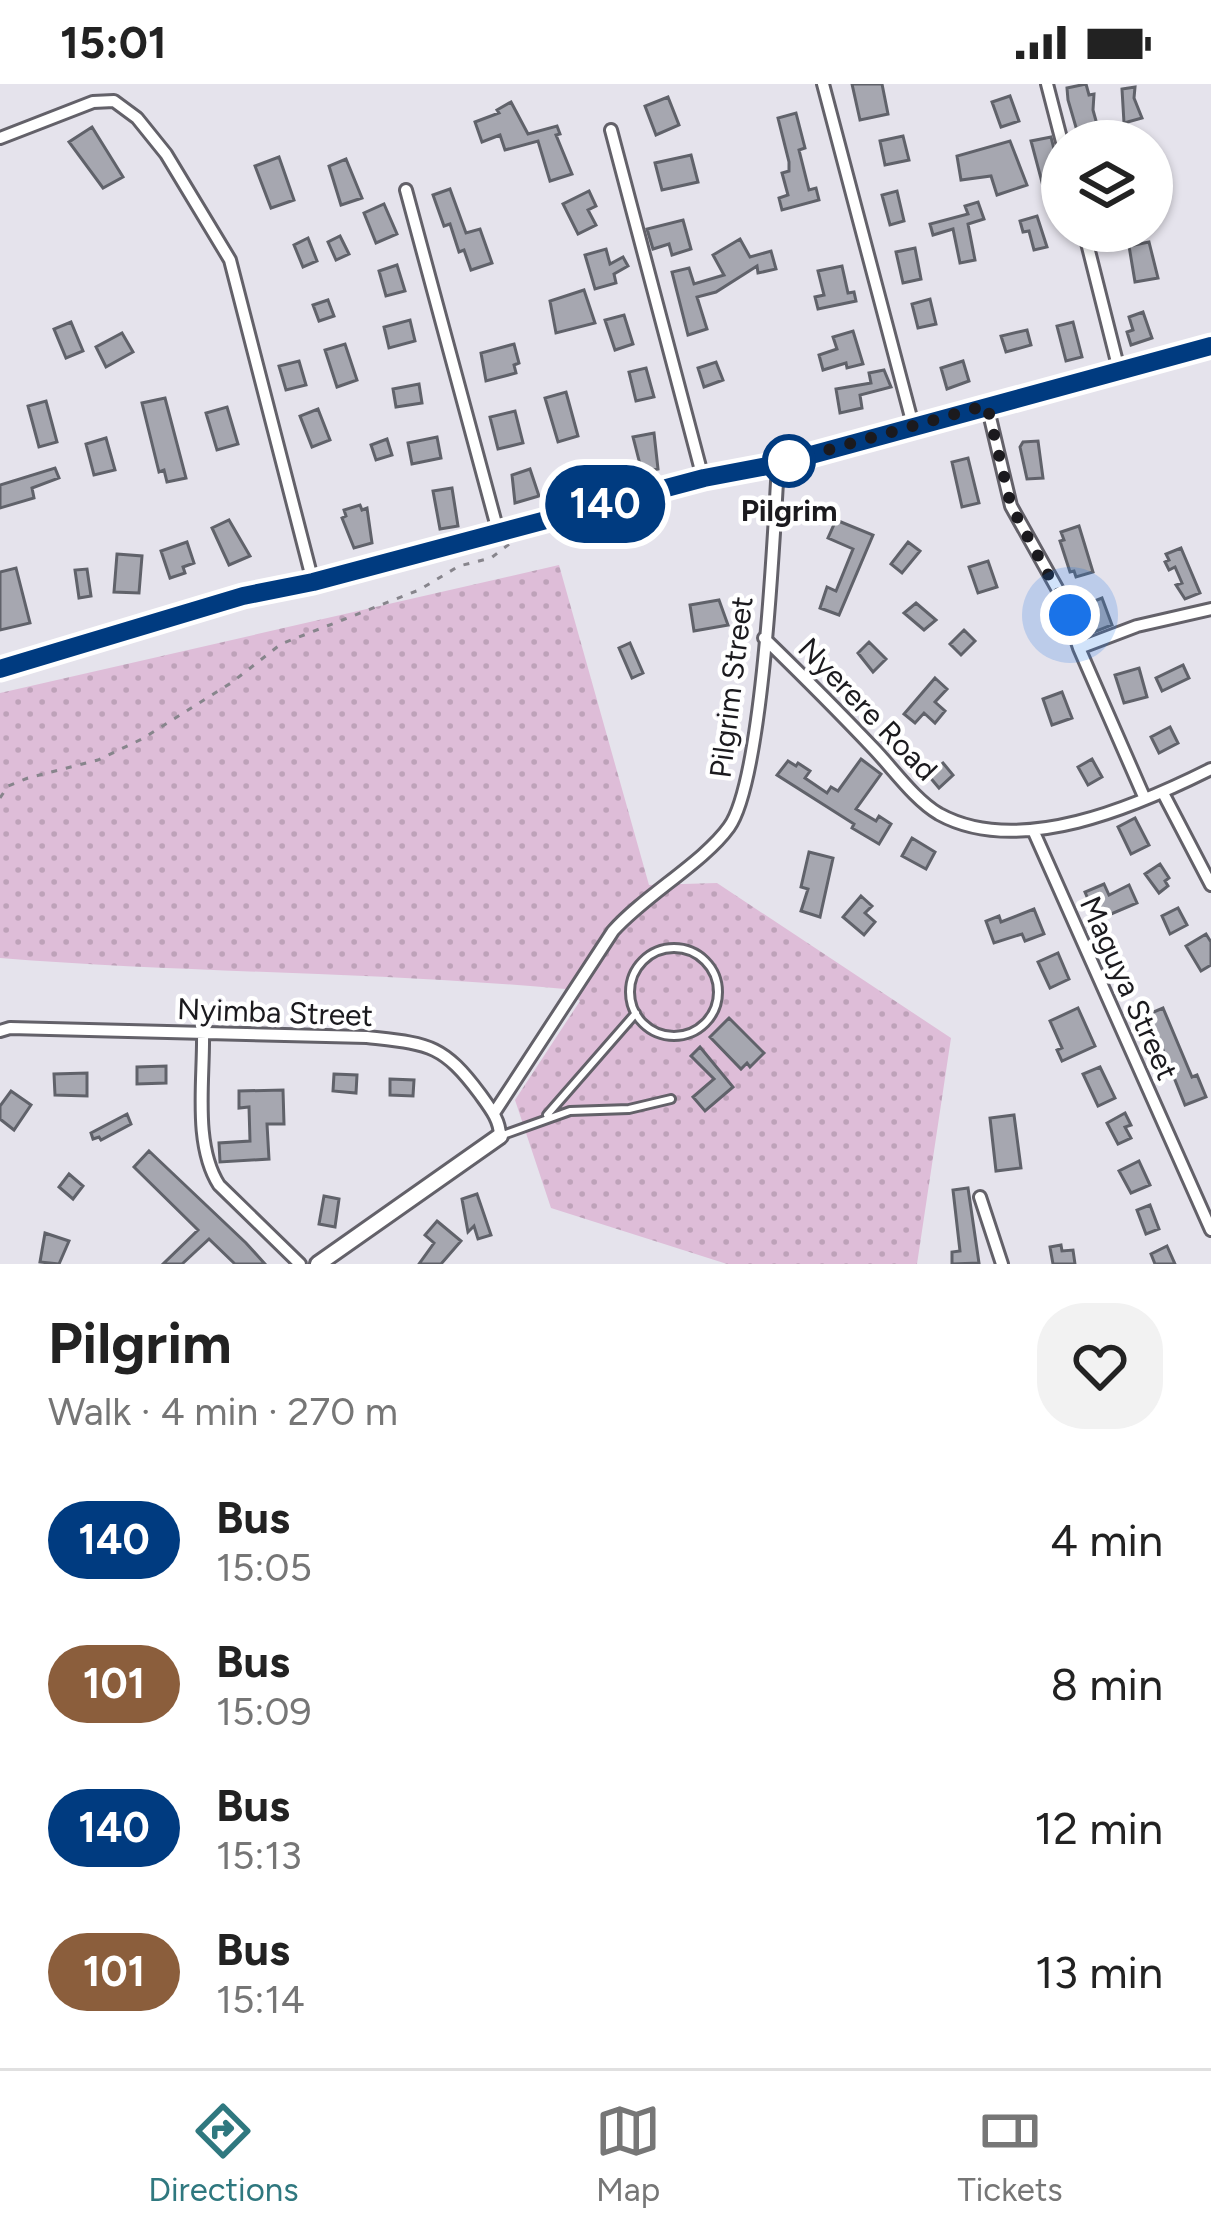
<!DOCTYPE html>
<meta charset="utf-8">
<style>
:root{--surface:#fff;--page:#f2f2f2;--text:#222;--muted:#767676;--line:#e0e0e0;--accent:#2f787f}
body{margin:0;font-family:Figtree,sans-serif;background:var(--page);color:var(--text);height:100vh;display:flex;flex-direction:column;font-size:45px;white-space:nowrap}
*{box-sizing:border-box;margin:0}
p{font-size:39px;color:var(--muted)}
.icon{flex:none;width:66px;height:66px;fill:none;stroke:currentColor;stroke-width:2;stroke-linecap:round;stroke-linejoin:round}
.map{position:relative;height:1180px;overflow:hidden}
.details{display:flex;flex-direction:column;background:var(--surface);flex:1}
.details>*{flex:none}
.badge{padding:0 24px;border-radius:39px;font-size:42px;line-height:78px}
.controls{position:absolute;left:1041px;top:36px;display:grid;gap:24px}
.controls a{display:grid;place-items:center;width:132px;height:132px;border-radius:50%;background:var(--surface);box-shadow:0 3px 9px #0004;font-size:60px}
.you{position:absolute;width:60px;height:60px;margin:-30px;border:9px solid #fff;border-radius:50%;background:#1a73e8;box-shadow:0 0 0 18px #1a73e833}
.map>.badge{position:absolute;translate:-50% -50%;box-shadow:0 0 0 6px #fff}
.round{display:grid;place-items:center;flex:none;width:126px;height:126px;border-radius:48px;background:var(--page)}
.summary{display:flex;align-items:center;justify-content:space-between;height:204px;padding:0 48px}
h1{font-size:57px;font-weight:700;line-height:90px}
ul{padding:0;list-style:none}
li{display:flex;align-items:center;gap:36px;height:144px;padding:0 48px}
li div{flex:1}
li b{display:block;font-size:45px}
li em{font-style:normal}
li .badge{min-width:132px;font-weight:700;text-align:center}
.status{display:flex;justify-content:space-between;align-items:center;height:84px;padding:0 60px;background:var(--surface);direction:ltr}
.status svg{height:33px;fill:currentColor}
.tab-bar{display:flex;justify-content:space-around;align-items:center;height:168px;border-top:3px solid var(--line);background:var(--surface);font-size:33px;color:var(--muted)}
.tab-bar a{display:grid;justify-items:center;gap:6px}
.tab-bar .on{color:var(--accent)}
.map>svg:first-child{display:block}
.grass{fill:url(#grass-dots)}
.building{fill:#a6a7b0;stroke:#60626a;stroke-width:3}
.lines{fill:none;stroke-linecap:round;stroke-linejoin:round}
.service-casing{stroke:#636169;stroke-width:12}
.minor-casing{stroke:#636169;stroke-width:16}
.tertiary-casing{stroke:#636169;stroke-width:20}
.path{stroke:#87858c;stroke-width:3;stroke-dasharray:6 9;stroke-linecap:butt}
.service{stroke:#fff;stroke-width:6}
.minor{stroke:#fff;stroke-width:10}
.tertiary{stroke:#fff;stroke-width:14}
.line-casing{stroke:#fff;stroke-width:27}
.line{stroke:#003b80;stroke-width:18}
.walk{stroke:#1b1a1e;stroke-width:12;stroke-dasharray:0 21.6}
.stop-dot{fill:#fff;stroke:#003b80;stroke-width:6}
.labels{text-anchor:middle;dominant-baseline:central;stroke-width:9;stroke-linejoin:round;paint-order:stroke}
.stop-label{font-size:30px;font-weight:bold;fill:#1b1a1e;stroke:#fff}
.street-label{font-size:30px;fill:#1b1a1e;stroke:#fff}
</style>
<div class="status"><b>15:01</b><svg viewBox="0 0 49 12"><path d="M0 12V9h3v3zM5 12V6h3v6zM10 12V3h3v9zM15 12V0h3v12zM26 1h20v11H26zM47 4h2v5h-2z"/></svg></div>
<div class="map">
<svg width="1211" height="1180" viewBox="0 0 1211 1180">
<defs>
<pattern id="grass-dots" width="8" height="8" patternUnits="userSpaceOnUse" patternTransform="scale(3)"><rect width="8" height="8" fill="#debdd8"/><path d="M2 2h.1M6 6h.1" fill="none" stroke="#bea2b9" stroke-width="1.8" stroke-linecap="round"/></pattern>
</defs>
<rect width="100%" height="100%" fill="#e5e3ec"/>
<path class="grass" d="M559,481L649,801L717,799L951,954L917,1180H727L551,1124L515,1016L580,917L565,905C377,888 188,889 0,874V609Z"/>
<path class="building" d="M852,0H882L888,30L860,36Z
M1086,0L1089,11L1094,10L1093,26L1101,55L1094,57H1080L1068,16L1067,4Z
M1135,3L1134,14L1142,34L1124,39L1122,5Z
M1010,12L1019,37L1001,43L992,18Z
M668,13L679,41L656,51L645,22Z
M511,18L528,50L557,42L560,50L556,51L572,90L550,97L538,57L505,66L500,51L482,58L475,38L499,29L497,26Z
M796,29L805,64L799,66L809,106L816,104L819,116L782,126L779,114L788,111L782,89L789,87V78L778,34Z
M92,43L123,93L103,104L69,58Z
M903,52L909,76L885,81L880,57Z
M1051,53L1062,98L1043,102L1031,57Z
M1010,57L1027,101L997,111L991,92L961,96L957,72Z
M691,71L698,98L662,106L655,79Z
M279,73L294,116L271,124L255,82Z
M346,75L362,114L341,121L329,82Z
M450,105L466,149L480,145L492,179L471,186L464,166L459,168L450,140L444,142L433,111Z
M589,107L596,122L588,126L596,141L578,150L563,120Z
M897,107L904,137L890,141L882,111Z
M978,118L984,135L968,140L975,176L960,179L953,145L933,151L930,140L968,130L965,122Z
M384,120L397,150L376,159L364,129Z
M1037,132L1047,163L1034,166L1029,147L1023,148L1020,137Z
M683,136L691,165L672,171L669,160L653,165L647,145Z
M340,152L349,170L336,176L328,158Z
M308,154L317,177L303,183L294,161Z
M740,155L750,173L771,167L776,185L758,189L757,182L716,208L697,213L707,245L688,251L672,188L689,184L694,200L724,191L713,171Z
M1149,158L1158,194L1135,198L1129,162Z
M915,164L921,195L903,199L896,168Z
M606,165L610,180L623,173L628,182L614,190L616,199L595,205L585,171Z
M397,181L405,207L386,212L379,187Z
M842,182L848,209L854,208L856,217L818,225L815,213L824,211L818,187Z
M584,206L595,239L556,249L550,217Z
M930,215L936,240L918,244L912,220Z
M328,216L334,232L319,237L313,221Z
M1143,228L1152,254L1131,261L1127,248L1133,246L1129,233Z
M624,231L633,260L615,266L605,236Z
M410,236L415,257L389,264L384,243Z
M71,238L83,267L66,274L54,245Z
M1073,238L1082,273L1066,277L1057,242Z
M1027,246L1031,261L1006,268L1001,252Z
M853,247L863,280L847,284L846,279L823,286L819,271L837,265L833,253Z
M122,249L133,268L106,283L96,263Z
M345,260L357,296L337,303L325,266Z
M514,260L519,279L514,281L516,289L486,297L481,269Z
M299,277L306,301L286,306L279,282Z
M963,277L969,297L947,305L941,284Z
M716,278L723,296L704,303L698,284Z
M646,284L654,313L636,317L629,288Z
M884,286L891,303L860,311L862,324L840,329L836,305L871,299L869,289Z
M419,300L422,319L396,323L393,305Z
M566,308L578,352L558,358L545,314Z
M165,314L186,394L167,398L164,386L159,388L142,319Z
M46,317L57,358L39,363L28,322Z
M227,323L238,360L217,366L206,329Z
M318,325L330,356L312,363L300,332Z
M515,327L523,359L498,365L490,333Z
M654,349L658,385L642,388L633,353Z
M437,353L441,374L412,380L408,359Z
M106,354L115,386L94,391L86,360Z
M387,355L392,371L376,376L371,361Z
M1038,357L1043,394L1027,395L1020,363L1023,358Z
M968,374L979,419L962,423L952,378Z
M55,384L59,394L32,404L34,414L0,424V401Z
M530,385L539,412L515,419L512,391Z
M586,390L589,407L574,410L570,394Z
M452,404L458,442L440,445L433,407Z
M360,421L362,426L367,424L372,459L354,464L342,434L346,432L344,426Z
M229,436L250,472L229,481L212,444Z
M836,436L873,451L839,531L820,524L827,503L836,507L853,465L828,454Z
M1079,442L1093,488L1076,493L1074,487L1070,488L1060,457L1064,456L1061,448Z
M187,458L194,479L183,483L185,489L170,494L161,467Z
M908,458L920,467L902,489L891,480Z
M1181,464L1200,509L1185,515L1176,501L1182,499L1175,483L1169,486L1165,478L1169,476L1166,470Z
M117,470L142,472L139,509L114,508Z
M988,477L997,503L978,509L969,483Z
M16,484L30,539L0,546V488Z
M87,485L91,512L79,514L75,486Z
M1102,514L1112,541L1089,550L1079,523Z
M719,516L728,541L694,547L690,521Z
M916,519L936,536L924,546L904,529Z
M964,546L975,557L961,571L950,560Z
M869,558L886,575L873,588L858,569Z
M630,559L643,589L632,594L619,564Z
M1183,581L1189,594L1162,607L1156,594Z
M1139,584L1147,613L1124,619L1115,591Z
M935,594L947,605L935,618L945,627L935,639L924,629L915,639L904,630Z
M1062,608L1072,634L1052,641L1043,615Z
M1170,643L1178,659L1159,669L1151,653Z
M861,675L881,690L856,725L876,737L879,732L891,740L879,760L852,744L854,740L777,691L788,677L796,682L798,679L810,687L805,694L827,709L831,703L838,707Z
M1092,675L1102,693L1088,701L1078,683Z
M943,679L953,691L939,704L928,691Z
M1135,734L1149,761L1131,770L1118,743Z
M912,754L935,768L926,785L902,772Z
M809,768L833,774L820,833L801,827L808,805L801,803Z
M1160,780L1169,794L1165,797L1168,802L1159,809L1145,790Z
M1104,800L1109,811L1129,801L1137,819L1097,836L1085,808Z
M861,812L872,822L865,829L875,838L864,851L843,833Z
M1178,824L1187,841L1170,850L1162,832Z
M1034,825L1044,850L1025,857L1022,850L994,859L986,837L999,832L1001,838Z
M1206,850L1211,858V881L1201,887L1186,862Z
M1058,869L1069,895L1050,904L1038,878Z
M1078,924L1095,962L1062,977L1057,966L1062,964L1050,937Z
M1163,924L1192,993L1197,991L1206,1013L1185,1021L1157,951L1152,953L1144,932Z
M729,934L764,969L750,983L747,979L741,985L710,953Z
M700,963L733,1003L705,1027L693,1013L714,995L691,972Z
M166,982V999L137,1000V983Z
M1100,983L1115,1014L1098,1022L1083,990Z
M87,989V1012L55,1011L54,990Z
M334,990L357,991L356,1009L333,1007Z
M390,995L414,996L413,1012L390,1011Z
M283,1006L284,1040H267L269,1075L220,1078L219,1059L250,1057L249,1023L239,1024V1007Z
M11,1007L31,1021L14,1046L0,1035V1022Z
M1125,1029L1131,1041L1125,1043L1131,1054L1118,1060L1107,1039Z
M127,1030L131,1040L101,1056L99,1053L93,1055L91,1049Z
M1014,1031L1021,1084L996,1087L990,1034Z
M149,1067L246,1159L265,1180H235L209,1155L182,1180H163L198,1146L134,1083Z
M1139,1077L1150,1101L1131,1109L1119,1087Z
M69,1090L83,1102L73,1115L59,1103Z
M968,1104L979,1179L952,1180V1168L960,1167L953,1106Z
M477,1110L491,1151L478,1155L474,1142L468,1148L462,1115Z
M324,1112L339,1115L335,1143L319,1140Z
M1150,1121L1159,1145L1146,1150L1137,1126Z
M437,1137L461,1157L441,1180H419L434,1159L425,1151Z
M45,1149L69,1157L59,1180L40,1178Z
M1061,1161L1062,1167L1073,1166L1075,1180H1053L1050,1163Z
M1167,1162L1175,1180H1155L1151,1170Z"/>
<g class="lines">
<defs>
<path id="service" d="M630 908a44 44 0 1 1 88 0a44 44 0 1 1-88 0Z
M547,1031L636,929
M503,1051L570,1027L629,1025L671,1015"/>
<path id="minor" d="M823,0L913,341
M1047,0L1062,58
M611,46L703,394
M0,54L93,18L114,17L137,34L166,70L230,176L313,498
M406,106L498,447
M1084,147L1119,286
M987,321L1011,422L1063,515L1079,564
M764,554C801,590 838,627 874,665C894,686 915,716 939,730C1019,774 1137,722 1211,685
M1163,709L1211,801
M1145,715L1079,564L1137,542L1211,525
M1033,746L1211,1146
M0,947L10,944L367,953C428,960 442,959 480,1010C490,1024 500,1036 500,1052
M203,949C204,996 193,1060 219,1101L300,1180
M494,1029L613,847C645,811 704,778 729,743C763,696 774,448 778,380
M980,1113L1002,1180"/>
<path id="tertiary" d="M0,585L243,512L313,498L703,394L778,380L1211,262
M318,1180L500,1052"/>
</defs>
<use href="#service" class="service-casing"/>
<use href="#minor" class="minor-casing"/>
<use href="#tertiary" class="tertiary-casing"/>
<path class="path" d="M0,714L8,702L28,694L98,676L142,655L231,599L281,560L419,506L459,482L491,474L512,458"/>
<use href="#service" class="service"/>
<use href="#minor" class="minor"/>
<use href="#tertiary" class="tertiary"/>
</g>
<g class="lines">
<defs>
<path id="line" d="M0,585L243,512L313,498L704,394L778,380L1211,262"/>
</defs>
<use href="#line" class="line-casing"/>
<use href="#line" class="line"/>
<path class="walk" d="M789,377L778,380L987,321L1011,422L1070,531"/>
</g>
<circle class="stop-dot" cx="789" cy="377" r="24"/>
<g class="labels">
<g class="stop-label">
<text x="789" y="426">Pilgrim</text>
</g>
<g class="street-label">
<text transform="translate(731 603) rotate(-83)">Pilgrim Street</text>
<text transform="translate(868 625) rotate(46)">Nyerere Road</text>
<text transform="translate(1129 904) rotate(66)">Maguya Street</text>
<text transform="translate(275 928) rotate(2)">Nyimba Street</text>
</g>
</g>
</svg>
<div class="controls">
<a><svg class="icon" aria-label="layers" viewBox="0 0 24 24"><path d="M12 4l9 5-9 5-9-5zM3 14l9 5 9-5"/></svg></a>
</div>
<div class="you" style="left:1070px;top:531px"></div>
<b class="badge" style="left:605px;top:420px;background:#003b80;color:#fff">140</b>
</div>
<section class="details">
<div class="summary"><div><h1>Pilgrim</h1><p>Walk · 4 min · 270 m</p></div><a class="round"><svg class="icon" aria-label="heart" viewBox="0 0 24 24"><path d="M12 20l-8-8c-3-5 5-10 8-4 3-6 11-1 8 4z"/></svg></a></div>
<ul>
<li><span class="badge" style="background:#003b80;color:#fff">140</span><div><b>Bus</b><p>15:05</p></div><em>4 min</em></li>
<li><span class="badge" style="background:#8b5e3c;color:#fff">101</span><div><b>Bus</b><p>15:09</p></div><em>8 min</em></li>
<li><span class="badge" style="background:#003b80;color:#fff">140</span><div><b>Bus</b><p>15:13</p></div><em>12 min</em></li>
<li><span class="badge" style="background:#8b5e3c;color:#fff">101</span><div><b>Bus</b><p>15:14</p></div><em>13 min</em></li>
</ul>
</section>
<nav class="tab-bar">
<a class="on"><svg class="icon" aria-label="directions" viewBox="0 0 24 24"><path d="M12 3l9 9-9 9-9-9zM9 14v-3h6M13 9l2 2-2 2"/></svg>Directions</a>
<a><svg class="icon" aria-label="map" viewBox="0 0 24 24"><path d="M3 6l6-2 6 2 6-2v14l-6 2-6-2-6 2zM9 4v14M15 6v14"/></svg>Map</a>
<a><svg class="icon" aria-label="tickets" viewBox="0 0 24 24"><path d="M3 7h18v10H3zM15 7v10"/></svg>Tickets</a>
</nav>
